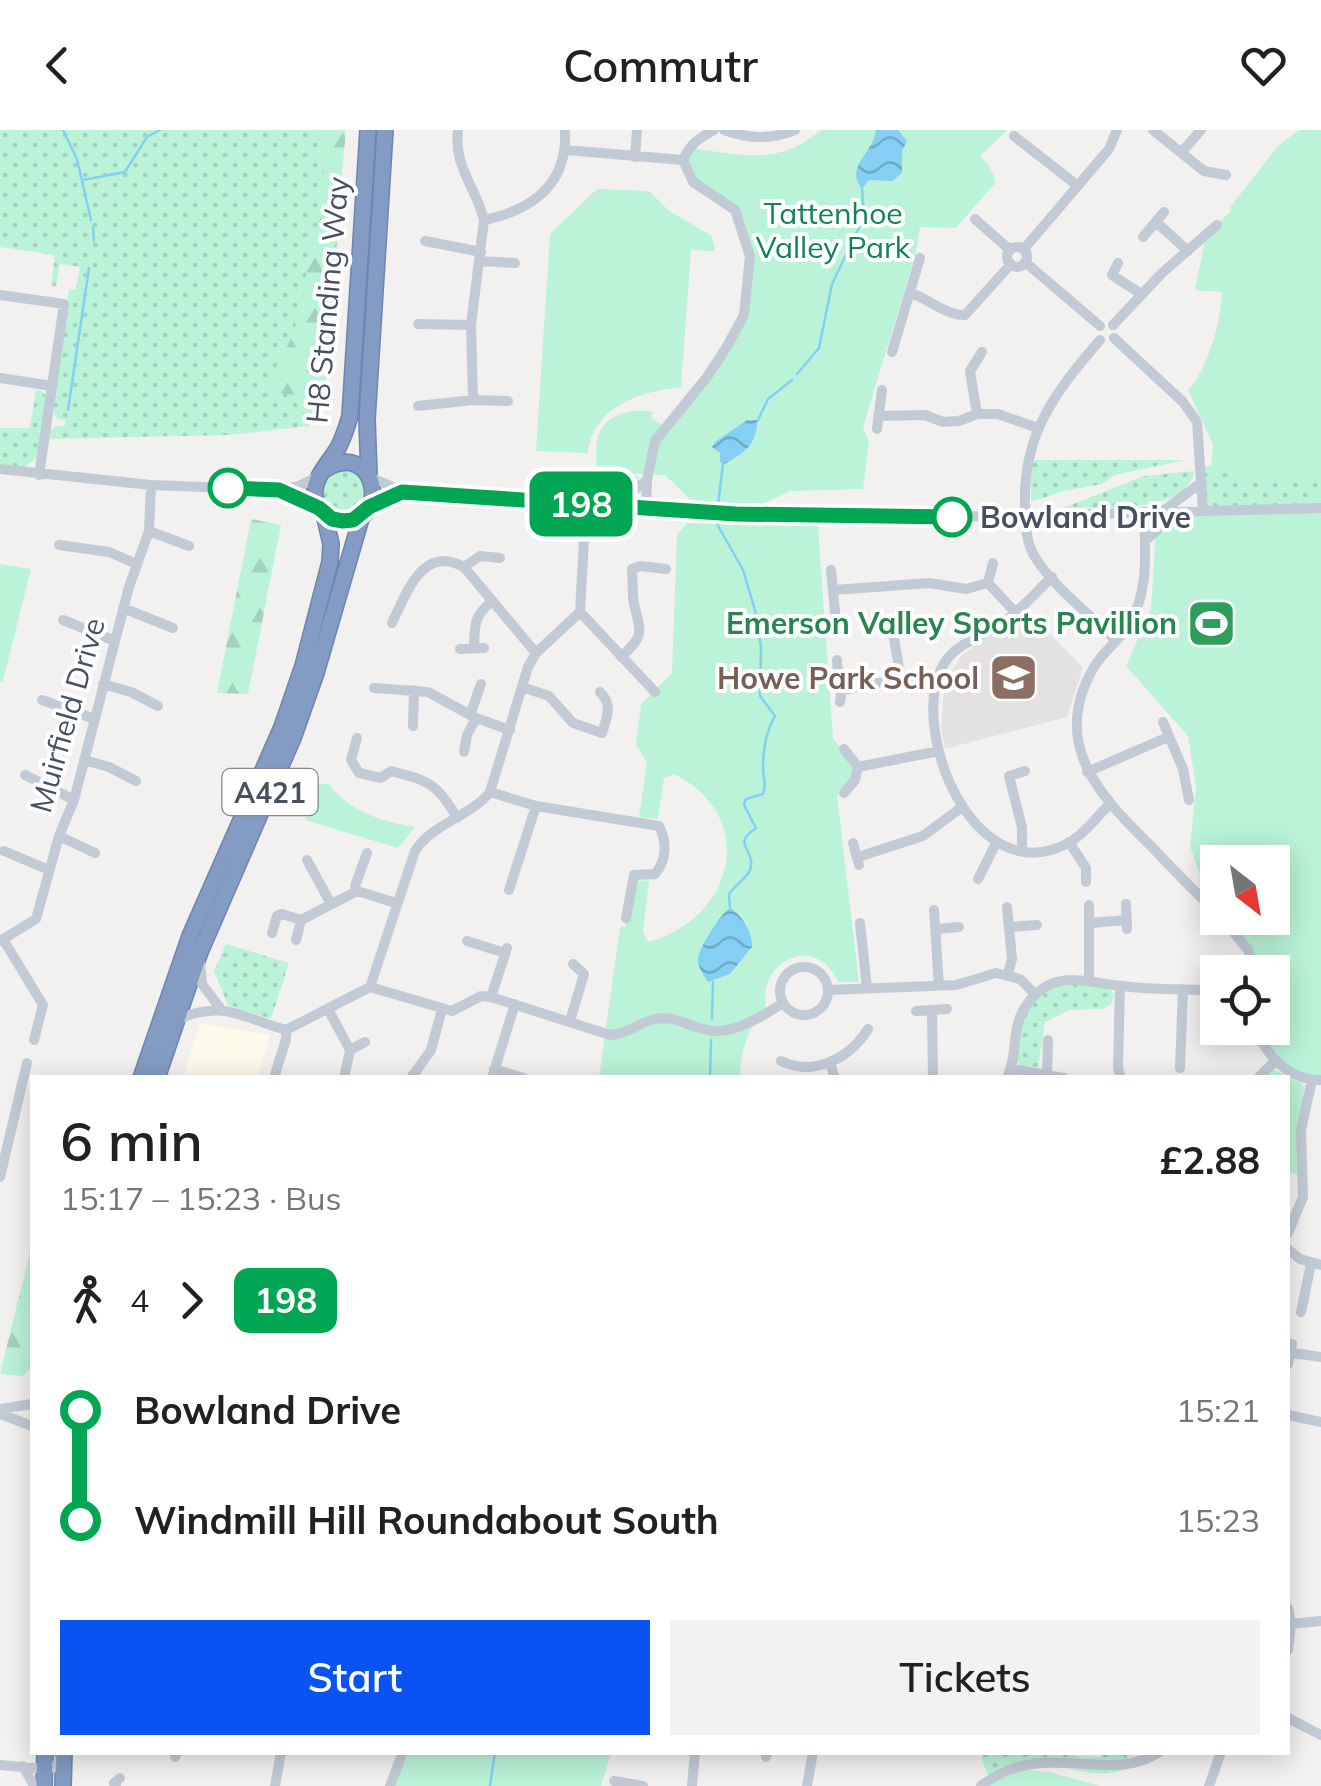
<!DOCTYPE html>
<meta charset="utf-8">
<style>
:root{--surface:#fff;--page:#f2f2f2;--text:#202124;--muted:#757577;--accent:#0953f3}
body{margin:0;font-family:Mulish,sans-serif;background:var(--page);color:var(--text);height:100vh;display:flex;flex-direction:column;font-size:38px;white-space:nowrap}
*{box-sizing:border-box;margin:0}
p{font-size:32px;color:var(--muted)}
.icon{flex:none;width:55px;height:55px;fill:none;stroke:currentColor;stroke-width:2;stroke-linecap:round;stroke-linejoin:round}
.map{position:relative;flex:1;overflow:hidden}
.drawer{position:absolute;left:30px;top:945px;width:1260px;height:680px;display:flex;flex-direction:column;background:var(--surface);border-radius:0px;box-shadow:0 5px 25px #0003}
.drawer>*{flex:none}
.badge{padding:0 20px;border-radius:15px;font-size:35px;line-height:65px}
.needle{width:65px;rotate:149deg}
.controls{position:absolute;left:1200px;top:715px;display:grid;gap:20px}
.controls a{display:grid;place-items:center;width:90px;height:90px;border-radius:0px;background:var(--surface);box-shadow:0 5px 25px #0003;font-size:50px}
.map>.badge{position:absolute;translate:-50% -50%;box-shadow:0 0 0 5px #fff}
.legs{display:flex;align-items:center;gap:15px;height:110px;padding:0 30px;font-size:32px}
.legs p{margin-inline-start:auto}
.overview{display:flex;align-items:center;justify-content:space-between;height:170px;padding:0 30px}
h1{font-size:55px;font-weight:600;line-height:75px}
.action{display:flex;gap:20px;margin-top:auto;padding:20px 30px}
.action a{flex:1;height:115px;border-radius:0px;background:var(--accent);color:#fff;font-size:40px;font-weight:600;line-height:115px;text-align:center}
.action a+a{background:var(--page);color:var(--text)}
ul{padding:0 30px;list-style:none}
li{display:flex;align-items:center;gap:35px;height:110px;font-size:38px}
li i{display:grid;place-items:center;width:15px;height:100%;margin:0 12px;background:currentColor}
li i::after{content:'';width:25px;height:25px;margin:-12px;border:8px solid;border-radius:50%;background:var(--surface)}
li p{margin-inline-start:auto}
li:first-child i{background:linear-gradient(#0000 50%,currentColor 0)}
li:last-child i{background:linear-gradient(currentColor 50%,#0000 0)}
header{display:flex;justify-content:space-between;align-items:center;height:130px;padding:0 30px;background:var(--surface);font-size:45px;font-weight:600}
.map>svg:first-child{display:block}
.commercial{fill:#fefae9}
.education{fill:#e4e1e2}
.grass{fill:url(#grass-dots)}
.forest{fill:url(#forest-firs)}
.green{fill:#bbf3d8}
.water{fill:url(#water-waves)}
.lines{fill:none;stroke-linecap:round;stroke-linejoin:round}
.stream{stroke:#85cff4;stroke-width:2.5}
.highway-casing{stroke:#6f85af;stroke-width:18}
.minor{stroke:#c2cad6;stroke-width:10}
.highway{stroke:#849bc3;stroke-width:15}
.minor-bridge{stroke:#c2cad6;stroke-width:10}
.line-1-casing{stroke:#fff;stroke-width:22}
.line-1{stroke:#00a651;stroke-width:15}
.stop-1-dot{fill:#fff;stroke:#00a651;stroke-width:5}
.labels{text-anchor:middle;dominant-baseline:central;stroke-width:8;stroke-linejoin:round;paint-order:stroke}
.shield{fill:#fff;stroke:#7e848f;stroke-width:2.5}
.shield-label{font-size:28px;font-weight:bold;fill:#46505f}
.park-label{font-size:30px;fill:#0f8257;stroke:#fff}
.street-label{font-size:30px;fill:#46505f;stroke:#fff}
.stop-label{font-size:30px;font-weight:bold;fill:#46505f;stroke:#fff;text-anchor:start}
.leisure-label{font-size:30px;font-weight:bold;fill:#27864d;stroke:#fff;text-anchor:end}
.education-label{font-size:30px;font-weight:bold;fill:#785e54;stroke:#fff;text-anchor:end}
</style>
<header><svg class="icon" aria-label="back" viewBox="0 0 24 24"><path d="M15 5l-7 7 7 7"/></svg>Commutr<svg class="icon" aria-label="heart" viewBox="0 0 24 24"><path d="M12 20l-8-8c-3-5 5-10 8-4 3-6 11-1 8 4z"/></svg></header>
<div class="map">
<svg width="1321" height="1656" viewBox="0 0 1321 1656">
<defs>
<pattern id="grass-dots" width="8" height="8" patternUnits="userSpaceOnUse" patternTransform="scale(2.5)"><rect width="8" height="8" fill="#bbf3d8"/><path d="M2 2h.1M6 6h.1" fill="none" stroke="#a2d2bc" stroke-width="1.8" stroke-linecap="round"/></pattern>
<pattern id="forest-firs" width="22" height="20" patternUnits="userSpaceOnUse" patternTransform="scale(2.5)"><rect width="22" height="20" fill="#bbf3d8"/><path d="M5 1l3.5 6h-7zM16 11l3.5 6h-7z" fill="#a2d2bc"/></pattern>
<pattern id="water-waves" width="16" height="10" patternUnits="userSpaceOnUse" patternTransform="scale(2.5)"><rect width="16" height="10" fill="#85cff4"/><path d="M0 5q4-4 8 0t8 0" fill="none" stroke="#6faac9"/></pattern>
</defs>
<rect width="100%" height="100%" fill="#f3f0f0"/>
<path class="commercial" d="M200,893L270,905L258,947H183Z"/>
<path class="education" d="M1025,480L1083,537L1067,587L945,619L941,597L944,560L954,537L962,525Z"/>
<path class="grass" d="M0,0H341L335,163L326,249L309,296L229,305L51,309L49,301L57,296H65V290L57,289L52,280L69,159H76L80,137L60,134L56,156H51L55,125L0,117Z
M36,260L42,261L46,266L38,327L24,337L0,334V298H30Z
M1036,330H1186L1114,345L1102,354L1064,361L1031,372V334Z
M1208,336L1249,349L1321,346V378L1203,380L1202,337Z
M322 362a22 22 0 1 1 44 0a22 22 0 1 1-44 0Z
M1195,341C1183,386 1101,376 1063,378L1144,346Z
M535,342H536L640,346C615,375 573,364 539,362V357L530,356Z
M226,814L289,833L271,889L228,875L214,841Z
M1070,852L1110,857L1114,866L1111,874L1103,879L1069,880L1045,892L1038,937L1021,936L1018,932C1018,910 1019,878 1039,864C1047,858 1061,855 1070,852Z
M985,1622L991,1626L999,1622L1066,1623L1083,1628L1101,1627V1623L1127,1625L1130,1638C1088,1653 1067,1631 1026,1632C1013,1632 1000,1639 988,1645L981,1628Z"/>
<path class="forest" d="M323,0H345V10L327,209L329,229L319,274L297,265L263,261L292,207L303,168L309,122L321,86Z
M251,389L281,395L248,564L217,563Z
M32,1114V1236L23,1246L0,1244Z"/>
<path class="green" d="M821,0H1008L980,26L989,35L996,52L956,98L920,97L916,122L863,297L869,312L863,359L791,361L762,374L740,376L696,375L665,345L596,342C597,331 595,318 598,307C604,284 633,277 653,282L651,288L665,296C715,239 779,162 736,83C728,68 703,65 693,52C689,46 686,37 683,30L688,18C740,24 779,37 821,0Z
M1299,0H1321V346L1249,349L1211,337L1213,314L1188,260C1208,239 1221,191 1222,162L1195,160L1206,105L1230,82L1231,76L1278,16Z
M597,59L649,61L668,80L712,106L715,121L691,120L681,257C640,262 593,276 588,323L536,321L550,104Z
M1157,382L1321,383V949L1294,944L1260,905V898H1272V842H1252L1243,818L1223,788H1272V732H1218L1217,779L1204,757L1190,716L1196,657L1188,606L1126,536L1151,479Z
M687,393L818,396L833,609L858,637L844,663L837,666L859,852H838C816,800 751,834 768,882C744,896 743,923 739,947L599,948L620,797H625L633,757L639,751L649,750L643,802L648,812C735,789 759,686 674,644L664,648L658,689L639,687L647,633L636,614L641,574L672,543L677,405Z
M0,434L31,439L3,551H0Z
M318,654H329C349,682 384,692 415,697L398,718L305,690Z
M1271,938L1301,953L1304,957L1300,1046L1288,1041V948H1262Z
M409,1623H611L601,1656H394Z
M1027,1640L1049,1642L1101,1656H985L1006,1645Z"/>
<path class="water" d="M876,0H898L907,11L902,21V43L892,51L869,50L862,59C844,37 873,24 876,0Z
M747,290H758C754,317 749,319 725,334L720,332V323L712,317L715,312Z
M730,778C742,785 753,803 752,817L730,844L708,852C704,845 697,837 698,828C699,818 721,783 730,778Z"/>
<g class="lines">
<path class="stream" d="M63,0L77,29L91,90
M83,50L125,42L147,7L160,0
M93,97L94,111
M797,244L819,218L832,154L864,87L862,59
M68,280L89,138
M758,290L768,269L792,250
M718,376L723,333
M718,384L717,394L743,440L755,480L761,517L760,566L775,586C766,601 763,620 763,638C763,649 767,654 763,664L746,669L744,675L756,698C730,715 757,720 750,740C747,748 734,756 729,764L730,778
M712,889L713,852
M710,948L711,910
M490,1656L495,1622"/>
<defs>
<path id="highway" d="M324,340C377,306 393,397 340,391C329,389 320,382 316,372C309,350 330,333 339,316C344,306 347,296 350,286L368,0
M369,345L367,289L385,0
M141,948L190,806L282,597L303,536L330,432L331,414L324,384
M157,948L200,822L293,608L316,543L362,385
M44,1656L45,1622
M63,1656L64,1622"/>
</defs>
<use href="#highway" class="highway-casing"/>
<path class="minor" d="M724,0C749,9 771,10 795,0
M1153,0L1204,41L1226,45
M1014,6L1078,56
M566,20L683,30
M1181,23L1201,0
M635,27L637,0
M975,89L1010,120
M484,90C533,80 568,54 565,0
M1156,92L1188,121
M1143,107L1164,82
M425,111L481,122
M1007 127a10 10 0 1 1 20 0a10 10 0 1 1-20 0Z
M1024,119L1109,19L1117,0
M479,131L515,133
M1025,132L1100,196
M1118,133L1112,145L1141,164
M911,163C928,169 948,186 965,185L1011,134
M0,165L64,174L39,345
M418,194L471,195
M1113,195L1162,143L1217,95
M1114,208L1183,272L1197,292L1203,380
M1100,210C1056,261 1023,303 1025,374C1026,393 1025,411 1035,427C1052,456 1092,486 1116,511
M892,222L920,128
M0,248L52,256
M473,270L508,271
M418,276L473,270L471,195L484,90C476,57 453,36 458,0
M977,284L970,241L982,222
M878,286L925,285L943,292L959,291L977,284H998L1038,298
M877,299L882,260
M0,339L151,355L279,360L299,356L319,346
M370,347L402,361L463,363L646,379L899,388L991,386
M279,360L318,377
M604,375L629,364L647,350
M371,376L402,361
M646,379L647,350L655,311L707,247L726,218L744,185L750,126L735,80L693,52L683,30C690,14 699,8 714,0
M1163,381L1202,352
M1144,382C1145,420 1150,462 1128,496C1118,511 1103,522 1094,537C1049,614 1100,666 1152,717C1173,739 1194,762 1218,783
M1051,385L1321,378
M149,401L189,416
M585,405L603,391L633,379
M1145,411L1164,394L1185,383
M59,415L109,422L137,434
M464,437L480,426L500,428
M831,440L835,482
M1052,447C1035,463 1020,481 1001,494C976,511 949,513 938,547C915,617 980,763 1070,712C1086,703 1096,687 1109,675
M988,453L993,433
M834,460L929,453L966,459L988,453L1015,482
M123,478L173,498
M580,482L655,562
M63,490L115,511
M392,493C407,462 423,414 464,437L536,523
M893,503L901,549
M474,518C475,496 473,487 491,472
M460,519L484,518
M621,527C645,505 641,503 634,474C632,463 633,451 632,439L641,436L666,439
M837,530C837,545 844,557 840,572
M103,554L131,562L158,576
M522,557L549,566L573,593L602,603C607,587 613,575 600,562
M374,558L428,562L476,588L510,600
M843,560L924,544L938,547
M42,570L95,589
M470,585L481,554
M1163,592L1183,639L1189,670
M413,596L414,560
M357,608L351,630L359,643L381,648L391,641C429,651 437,653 457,688
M464,622L467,605L476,588
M84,630L109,637L136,651
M858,637L939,621
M1087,642L1168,607
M25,645L74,670
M490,662L536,676L659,696C667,712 667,730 655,744L634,745L626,788
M844,663L855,650L858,637L844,619
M59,706L95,723
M1069,712L1086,738V752
M853,713L859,735
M1022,720V697L1009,646L1025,641
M4,721L49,740
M858,727L923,706L962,677
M307,730L331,774
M978,749L996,713
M509,760L536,676
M357,761L355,756L367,723
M1126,774L1127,799
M1089,775V849
M1007,777L1012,829L1008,844
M934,780L939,856
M1222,788L1248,820L1255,842
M860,793L867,858
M1090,793L1127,790
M1011,797L1037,795
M936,799L959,797
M272,803L277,786L282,784L301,790L357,761L396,773
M3,809L43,875L34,910
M296,810L301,790
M0,811L36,789L59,706L74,670L129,457L149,401L151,355
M467,811L505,823
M200,832L202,854L220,878
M780 861a24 24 0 1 1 48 0a24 24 0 1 1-48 0Z
M1120,856L1118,938L1121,948
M370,857L415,721C433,693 470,687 490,662L528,537L536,523L580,482L586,374
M829,860L956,855L996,843L1020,849L1035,864
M491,867L507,818
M328,879L350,920L344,948
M932,880L933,948
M916,881L947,879
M176,890C224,869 240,887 286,900
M570,891L584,844L573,834
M1256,898C1266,926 1289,950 1321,950
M286,900L370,857L452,881L481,866L491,867L610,905C627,904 639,893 655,889C677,884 696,902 717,901C740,901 764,885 783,873
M350,920L365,912
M781,931C814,947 850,928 868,899
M830,933L835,948
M1180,938L1183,859
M494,939L524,948
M1012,939L1064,948
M1047,944L1048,910
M274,948L286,909V900
M411,948L431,920L442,879
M492,948L515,874
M1007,948C1018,926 1011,900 1024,879C1049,837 1084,852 1122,856C1154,860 1186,859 1218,861
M1258,948L1275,931
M0,1047L27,933
M1288,1103L1303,1067L1301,1000L1312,950
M1288,1119L1300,1129L1321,1135
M1301,1182L1311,1134
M1288,1222L1321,1227
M1288,1234L1292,1214
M0,1279L32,1274
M0,1284L32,1296
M1288,1285L1321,1292
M1288,1478L1291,1494L1288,1520
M1291,1494L1321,1491
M1288,1588L1321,1605
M175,1627L178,1622
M766,1627L768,1622
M0,1635L44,1639L55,1637L62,1625
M23,1636L34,1656
M614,1651L643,1656
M116,1656L114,1653L120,1648
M275,1656L281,1622
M390,1656L403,1622
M692,1656L695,1622
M807,1656L813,1622
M981,1656C1043,1607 1109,1656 1159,1622
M1209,1656L1220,1625"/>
<use href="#highway" class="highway"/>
<path class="minor-bridge" d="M991,386L1051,385"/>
</g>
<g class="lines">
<defs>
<path id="line-1" d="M228,358L279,360L319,378L332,389L343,391L353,390L369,377L402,362L736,384L952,387"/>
</defs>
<use href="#line-1" class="line-1-casing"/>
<use href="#line-1" class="line-1"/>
</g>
<defs>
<symbol id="stadium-square" viewBox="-11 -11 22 22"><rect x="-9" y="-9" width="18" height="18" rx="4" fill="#2e9e5b" stroke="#fff"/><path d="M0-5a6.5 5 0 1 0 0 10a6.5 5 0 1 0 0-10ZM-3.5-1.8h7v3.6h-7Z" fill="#fff"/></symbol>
<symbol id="school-square" viewBox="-11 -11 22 22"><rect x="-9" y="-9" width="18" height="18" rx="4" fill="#8d6e63" stroke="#fff"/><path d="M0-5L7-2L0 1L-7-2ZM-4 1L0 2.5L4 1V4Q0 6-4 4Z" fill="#fff"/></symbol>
</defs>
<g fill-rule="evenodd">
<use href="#stadium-square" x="1184" y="466" width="55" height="55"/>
<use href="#school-square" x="986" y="520" width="55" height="55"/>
</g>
<g class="stop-1-dot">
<circle cx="228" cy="358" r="18"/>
<circle cx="952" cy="387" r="18"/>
</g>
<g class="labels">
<rect class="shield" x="222.5" y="639" width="95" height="46" rx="8"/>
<g class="shield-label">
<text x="270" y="662">A421</text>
</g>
<g class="park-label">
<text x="833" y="83">Tattenhoe<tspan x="833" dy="34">Valley Park</tspan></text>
</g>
<g class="street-label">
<text transform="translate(327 170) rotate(-85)">H8 Standing Way</text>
<text transform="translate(67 585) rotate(-74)">Muirfield Drive</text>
</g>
<g class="stop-label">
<text x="980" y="387">Bowland Drive</text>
</g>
<g class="leisure-label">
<text x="1177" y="493">Emerson Valley Sports Pavillion</text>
</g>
<g class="education-label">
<text x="979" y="548">Howe Park School</text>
</g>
</g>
</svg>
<div class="controls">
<a><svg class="needle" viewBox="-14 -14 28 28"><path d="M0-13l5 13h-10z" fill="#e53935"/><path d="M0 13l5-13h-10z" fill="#757577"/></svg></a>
<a><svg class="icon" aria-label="locate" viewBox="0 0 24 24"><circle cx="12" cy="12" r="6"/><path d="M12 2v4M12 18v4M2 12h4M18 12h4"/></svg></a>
</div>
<b class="badge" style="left:581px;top:374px;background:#00a651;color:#fff">198</b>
<section class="drawer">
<div class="overview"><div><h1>6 min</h1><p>15:17 – 15:23 · Bus</p></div><b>£2.88</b></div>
<div class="legs"><svg class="icon" aria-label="walk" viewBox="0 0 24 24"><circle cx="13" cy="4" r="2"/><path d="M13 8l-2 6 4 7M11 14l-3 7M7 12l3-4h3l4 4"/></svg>4<svg class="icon" aria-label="forward" viewBox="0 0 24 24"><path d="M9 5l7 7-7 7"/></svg><b class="badge" style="background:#00a651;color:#fff">198</b></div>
<ul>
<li><i style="color:#00a651"></i><b>Bowland Drive</b><p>15:21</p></li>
<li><i style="color:#00a651"></i><b>Windmill Hill Roundabout South</b><p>15:23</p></li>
</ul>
<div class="action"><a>Start</a><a>Tickets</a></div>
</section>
</div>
